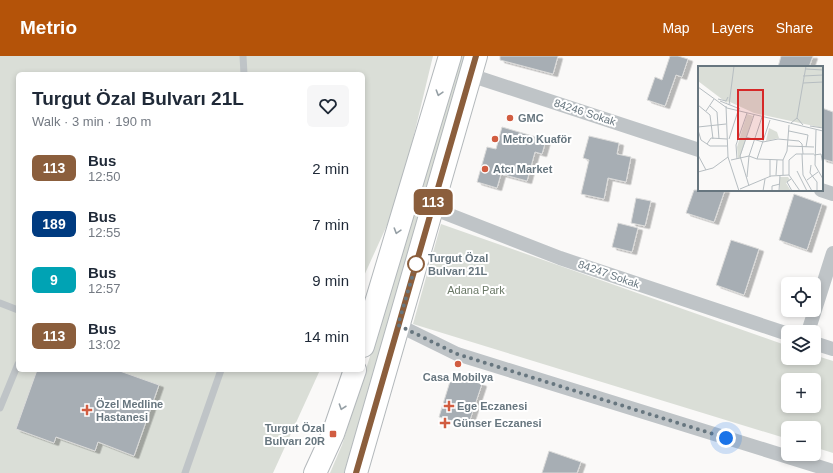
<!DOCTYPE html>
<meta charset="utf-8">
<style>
:root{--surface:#fff;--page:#f6f6f7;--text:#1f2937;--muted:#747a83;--accent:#b45309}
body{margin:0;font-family:Arial,sans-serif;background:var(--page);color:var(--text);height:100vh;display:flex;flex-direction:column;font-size:15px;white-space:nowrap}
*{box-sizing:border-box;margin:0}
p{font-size:13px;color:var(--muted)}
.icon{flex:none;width:22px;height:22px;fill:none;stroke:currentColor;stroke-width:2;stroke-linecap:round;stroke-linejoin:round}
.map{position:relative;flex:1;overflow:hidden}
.details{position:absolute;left:16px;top:16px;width:349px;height:300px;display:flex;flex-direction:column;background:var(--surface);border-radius:6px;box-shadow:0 2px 6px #0003}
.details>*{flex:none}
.badge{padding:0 8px;border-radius:6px;font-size:14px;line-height:26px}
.tools{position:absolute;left:781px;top:221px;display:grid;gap:8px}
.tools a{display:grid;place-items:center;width:40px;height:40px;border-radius:6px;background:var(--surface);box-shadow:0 2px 6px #0003;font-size:20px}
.you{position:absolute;width:20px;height:20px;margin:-10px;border:3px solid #fff;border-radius:50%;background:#1a73e8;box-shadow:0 0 0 6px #1a73e833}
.map>.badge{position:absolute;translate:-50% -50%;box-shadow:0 0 0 2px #fff}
.round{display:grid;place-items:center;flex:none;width:42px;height:42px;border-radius:6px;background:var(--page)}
.head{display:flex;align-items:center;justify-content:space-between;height:68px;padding:0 16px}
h1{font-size:19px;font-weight:700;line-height:30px}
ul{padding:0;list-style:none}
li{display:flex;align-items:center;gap:12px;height:56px;padding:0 16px}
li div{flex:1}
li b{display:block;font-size:15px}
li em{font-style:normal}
li .badge{min-width:44px;font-weight:700;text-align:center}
header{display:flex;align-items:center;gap:24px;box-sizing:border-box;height:56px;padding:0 20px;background:var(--accent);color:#fff}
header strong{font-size:19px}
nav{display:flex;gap:22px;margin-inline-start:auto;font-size:14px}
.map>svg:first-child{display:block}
.green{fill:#daded7;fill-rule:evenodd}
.building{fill:#a7aeb4;stroke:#dbdbda;filter:url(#shadow)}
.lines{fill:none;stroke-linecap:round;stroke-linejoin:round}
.primary-casing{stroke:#b3b8bb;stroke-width:24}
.service{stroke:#bfc4c7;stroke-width:7}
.minor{stroke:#bfc4c7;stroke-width:14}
.primary{stroke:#fff;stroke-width:22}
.oneway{stroke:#959fa5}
.line-casing{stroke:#fff;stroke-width:9}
.line{stroke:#8b5e3c;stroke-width:6}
.walk{stroke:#67767f;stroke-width:4;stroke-dasharray:0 7.2}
.poi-dot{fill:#d15d41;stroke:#fff;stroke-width:1.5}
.stop-dot{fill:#fff;stroke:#8b5e3c;stroke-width:2}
.labels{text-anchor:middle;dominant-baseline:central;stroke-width:4;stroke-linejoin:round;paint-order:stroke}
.street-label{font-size:11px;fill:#67767f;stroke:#fff}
.poi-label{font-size:11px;font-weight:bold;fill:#67767f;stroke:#fff;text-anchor:start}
.stop-label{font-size:11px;font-weight:bold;fill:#67767f;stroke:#fff;text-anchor:start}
.park-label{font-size:11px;fill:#6a7866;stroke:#fff}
.inset-road{fill:none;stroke:#b6bdc1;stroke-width:1}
.view{fill:#d62828;fill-opacity:0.15;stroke:#d62828;stroke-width:2}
.inset-edge{fill:none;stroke:#67767f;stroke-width:2}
</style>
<header>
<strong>Metrio</strong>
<nav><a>Map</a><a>Layers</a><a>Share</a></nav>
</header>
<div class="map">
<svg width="833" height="417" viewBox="0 0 833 417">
<defs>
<filter id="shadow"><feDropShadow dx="4.5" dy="2.5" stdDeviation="0" flood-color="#0004"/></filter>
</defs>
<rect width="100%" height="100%" fill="#faf9f8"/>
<path class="green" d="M0,0H433L398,145L363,222V18H18V314H320L273,417H0Z
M460,0H466L344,417H330L342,389L389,240Z
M441,168L788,290V302H814V299L833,305V397L814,391V372H788V383L413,268ZM788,324H814V350H788Z"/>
<path class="building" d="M500,0H558L553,18L500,4Z
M670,0H678L688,3L682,21L676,19L665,50L647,44L655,21L662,24Z
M781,0H813L809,11H778Z
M822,52L833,56V106L822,103Z
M502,71L546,84L542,98L535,96L527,125L501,118L497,132L477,126L487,91L496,93Z
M589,80L619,87L617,98L631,101L626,126L608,122L604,143L581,138L589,104L583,102Z
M694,134H725L714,166L686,157Z
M794,138L822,148L807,194L779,184Z
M636,142L651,145L645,170L631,167Z
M618,167L638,172L632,196L612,191Z
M731,184L759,193L744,239L716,229Z
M37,314H117L159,329L134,400L98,386L95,395L56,381L54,387L16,373Z
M452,319L482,328L468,370L439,361Z
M549,395L581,406L577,417H542Z"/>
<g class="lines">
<defs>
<path id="primary" d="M363,290L450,0
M315,417L333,378L355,314
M356,417L476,0"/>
</defs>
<use href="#primary" class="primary-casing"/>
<path class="service" d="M243,0L244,18
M0,247L18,254
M0,352L18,308
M185,417L221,314"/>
<path class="minor" d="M470,19L699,94
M821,134L833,138
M432,152L560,202L788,278
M398,269L457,298L833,415
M808,276L833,197
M814,287L833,293"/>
<use href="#primary" class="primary"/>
</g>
<defs><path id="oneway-chevron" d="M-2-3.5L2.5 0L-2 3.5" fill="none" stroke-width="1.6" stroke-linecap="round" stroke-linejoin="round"/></defs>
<g class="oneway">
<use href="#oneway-chevron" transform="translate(439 37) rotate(107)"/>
<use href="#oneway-chevron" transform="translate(397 175) rotate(107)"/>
<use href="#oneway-chevron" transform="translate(342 351) rotate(109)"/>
</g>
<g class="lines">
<defs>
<path id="line" d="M356,417L476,0"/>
</defs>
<use href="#line" class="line-casing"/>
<use href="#line" class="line"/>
<path class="walk" d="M416,208L398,269L457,298L726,382"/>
</g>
<g class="poi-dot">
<circle cx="510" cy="62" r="4"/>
<circle cx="495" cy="83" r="4"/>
<circle cx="485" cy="113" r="4"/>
<circle cx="458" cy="308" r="4"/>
<path d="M447 344h4v4h4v4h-4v4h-4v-4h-4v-4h4z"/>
<path d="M85 348h4v4h4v4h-4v4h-4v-4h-4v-4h4z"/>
<path d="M443 361h4v4h4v4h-4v4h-4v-4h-4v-4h4z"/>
<rect x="329" y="374" width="8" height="8" rx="2"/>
</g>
<circle class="stop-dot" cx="416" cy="208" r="8"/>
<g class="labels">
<g class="street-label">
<text transform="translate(585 56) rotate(18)">84246 Sokak</text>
<text transform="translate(609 218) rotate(19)">84247 Sokak</text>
</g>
<g class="poi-label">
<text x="518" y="62">GMC</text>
<text x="503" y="83">Metro Kuaför</text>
<text x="493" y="113">Atcı Market</text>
<text x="458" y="321" text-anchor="middle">Casa Mobilya</text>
<text x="96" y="348">Özel Medline<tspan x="96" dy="13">Hastanesi</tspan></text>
<text x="457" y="350">Ege Eczanesi</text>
<text x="453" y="367">Günser Eczanesi</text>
<text x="325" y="372" text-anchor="end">Turgut Özal<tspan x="325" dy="13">Bulvarı 20R</tspan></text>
</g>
<g class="stop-label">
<text x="428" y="202">Turgut Özal<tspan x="428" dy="13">Bulvarı 21L</tspan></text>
</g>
<g class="park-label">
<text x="476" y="234">Adana Park</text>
</g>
</g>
<g transform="translate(698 10)">
<rect width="125" height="125" fill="#faf9f8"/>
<path d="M0,0H125V62L56,47L32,36L33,39L30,35L29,37L0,15ZM49,48L55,50L42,92L40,93L39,81ZM71,62L79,66L81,72L68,75ZM82,111H90L92,114L88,117L93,125H82Z" fill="#daded7"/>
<path class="inset-road" d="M108,3L125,4M105,10L125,9M105,17L125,16M0,21L29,42L125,65M20,33L28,35L30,31M22,35L42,43M0,39L12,49L15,73M31,39L36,0M12,40L19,46L21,73M28,40L30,91L41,125M8,45L16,33M99,52L108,0M93,57L99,52L105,59M112,60L125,62M0,61L28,58M0,64L3,74L12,80H29M118,64L117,99L125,113M91,65L110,69L108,81M48,71L65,76L80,73L101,75L104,78L105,88M31,73L40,45M9,78L13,72L29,73M90,80L116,81M104,88L105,109L114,125M0,89L8,104M116,89L123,88L125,98M39,93L38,79L49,47M59,93L85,94M33,94L51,90L59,93L72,54M113,99L112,107L119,116V125M99,105L109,125M0,106L15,102L30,91M78,109L79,94M85,109V94L89,85L91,59M49,111L51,90L64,51M72,111V94M93,113L89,116L94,125M109,114L120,106M51,120L42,90L56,49M42,123L73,110L91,109M65,125L67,113M74,125V120L82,118M81,125L82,109M102,125L91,109V94L98,88H116"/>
<path class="view" d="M40,24H65V73H40Z"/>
<rect width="125" height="125" class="inset-edge"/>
</g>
</svg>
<div class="tools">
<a><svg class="icon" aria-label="locate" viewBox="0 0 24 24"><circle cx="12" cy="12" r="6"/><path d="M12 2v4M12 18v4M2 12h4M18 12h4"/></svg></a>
<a><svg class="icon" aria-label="layers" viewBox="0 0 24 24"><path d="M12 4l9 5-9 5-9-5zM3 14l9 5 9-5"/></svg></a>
<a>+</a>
<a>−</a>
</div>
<div class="you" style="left:726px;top:382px"></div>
<b class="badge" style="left:433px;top:146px;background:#8b5e3c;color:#fff">113</b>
<section class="details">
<div class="head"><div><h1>Turgut Özal Bulvarı 21L</h1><p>Walk · 3 min · 190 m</p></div><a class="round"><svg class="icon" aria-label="heart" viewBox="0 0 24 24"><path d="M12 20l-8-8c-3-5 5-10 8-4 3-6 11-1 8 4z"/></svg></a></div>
<ul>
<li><span class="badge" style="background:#8b5e3c;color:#fff">113</span><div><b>Bus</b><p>12:50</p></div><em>2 min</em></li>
<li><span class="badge" style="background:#003b80;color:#fff">189</span><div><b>Bus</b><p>12:55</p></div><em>7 min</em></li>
<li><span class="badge" style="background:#00a3b4;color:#fff">9</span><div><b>Bus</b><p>12:57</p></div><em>9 min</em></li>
<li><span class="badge" style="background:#8b5e3c;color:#fff">113</span><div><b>Bus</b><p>13:02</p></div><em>14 min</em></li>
</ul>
</section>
</div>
